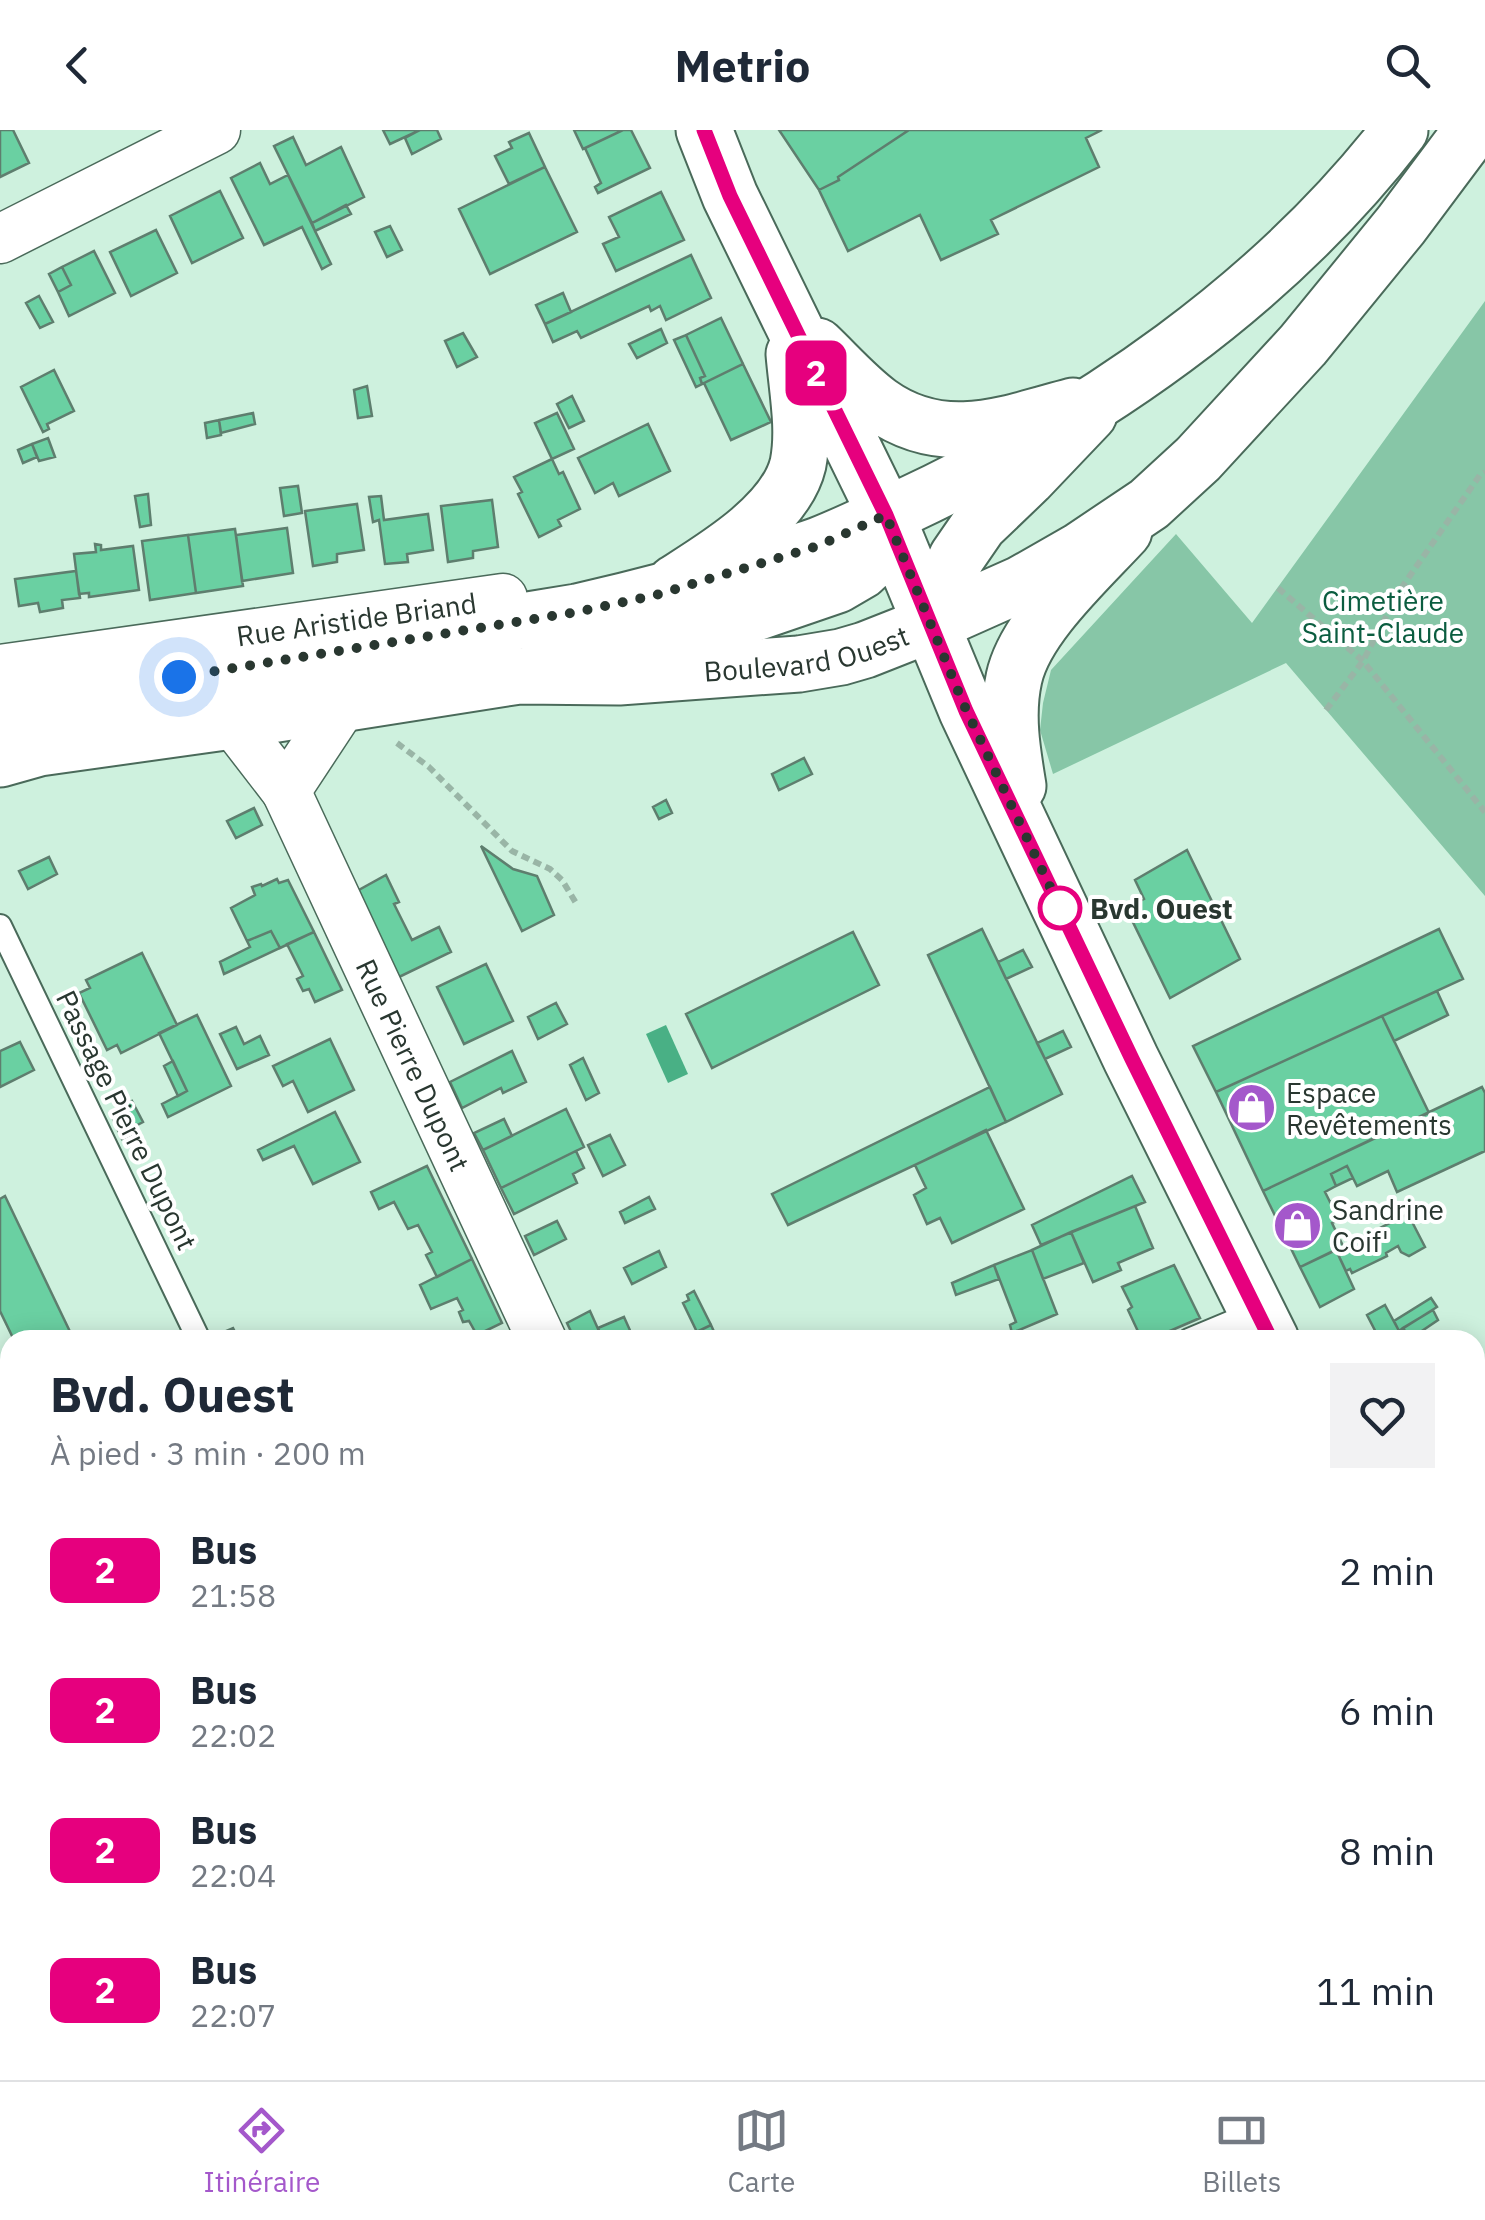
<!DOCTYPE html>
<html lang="fr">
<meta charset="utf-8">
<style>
:root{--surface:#fff;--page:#f2f2f3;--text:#1f2937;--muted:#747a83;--line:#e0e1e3;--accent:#a458cb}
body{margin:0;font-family:"IBM Plex Sans",sans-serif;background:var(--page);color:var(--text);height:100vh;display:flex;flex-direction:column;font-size:38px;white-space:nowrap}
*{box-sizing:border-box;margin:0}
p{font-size:32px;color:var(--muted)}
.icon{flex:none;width:55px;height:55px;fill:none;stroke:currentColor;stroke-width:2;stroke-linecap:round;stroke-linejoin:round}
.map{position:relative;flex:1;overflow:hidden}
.sheet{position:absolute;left:0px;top:1200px;width:1485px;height:750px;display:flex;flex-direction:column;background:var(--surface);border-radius:30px 30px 0 0;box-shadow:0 5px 25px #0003}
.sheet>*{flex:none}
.badge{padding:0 20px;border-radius:15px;font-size:35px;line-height:65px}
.you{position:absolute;width:50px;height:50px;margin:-25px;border:8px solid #fff;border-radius:50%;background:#1a73e8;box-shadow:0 0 0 15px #1a73e833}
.map>.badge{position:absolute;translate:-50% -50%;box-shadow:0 0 0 5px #fff}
.round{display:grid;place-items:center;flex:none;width:105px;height:105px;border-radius:0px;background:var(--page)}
.summary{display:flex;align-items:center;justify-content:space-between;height:170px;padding:0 50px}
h1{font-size:48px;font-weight:700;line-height:75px}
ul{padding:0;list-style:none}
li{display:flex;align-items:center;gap:30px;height:140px;padding:0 50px}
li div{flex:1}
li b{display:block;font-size:38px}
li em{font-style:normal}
li .badge{min-width:110px;font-weight:700;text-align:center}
header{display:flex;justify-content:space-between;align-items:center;height:130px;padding:0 50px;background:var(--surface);font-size:45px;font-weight:700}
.tab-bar{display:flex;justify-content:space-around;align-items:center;height:140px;border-top:2px solid var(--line);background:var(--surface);font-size:28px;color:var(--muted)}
.tab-bar a{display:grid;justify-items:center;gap:5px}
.tab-bar .current{color:var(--accent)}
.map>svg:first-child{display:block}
.green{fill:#87c6a7}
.water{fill:#49b085}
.building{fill:#6ad0a2;stroke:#5e7e6e;stroke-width:2.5}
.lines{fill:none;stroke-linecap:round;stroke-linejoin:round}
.lane-casing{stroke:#4a6a5a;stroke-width:26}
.street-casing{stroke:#4a6a5a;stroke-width:51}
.secondary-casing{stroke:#4a6a5a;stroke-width:59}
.primary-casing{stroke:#4a6a5a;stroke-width:59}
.path{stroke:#99b5a6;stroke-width:6;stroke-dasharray:8 5;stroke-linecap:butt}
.lane{stroke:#fff;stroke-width:22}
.street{stroke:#fff;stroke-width:48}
.secondary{stroke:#fff;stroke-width:55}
.primary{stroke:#fff;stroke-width:55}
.line-casing{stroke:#fff;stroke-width:22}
.line{stroke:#e6007e;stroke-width:15}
.walk{stroke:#293730;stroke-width:10;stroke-dasharray:0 18}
.stop-dot{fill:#fff;stroke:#e6007e;stroke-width:5}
.labels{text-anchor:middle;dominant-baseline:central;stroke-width:8;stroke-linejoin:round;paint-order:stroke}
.park-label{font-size:28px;fill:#0b5d40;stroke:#fff}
.street-label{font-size:28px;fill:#293730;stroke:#fff}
.stop-label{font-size:28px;font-weight:bold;fill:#293730;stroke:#fff;text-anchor:start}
.poi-label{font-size:28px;fill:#293730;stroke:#fff;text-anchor:start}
</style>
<header><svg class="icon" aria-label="back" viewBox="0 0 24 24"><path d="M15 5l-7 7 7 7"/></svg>Metrio<svg class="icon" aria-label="search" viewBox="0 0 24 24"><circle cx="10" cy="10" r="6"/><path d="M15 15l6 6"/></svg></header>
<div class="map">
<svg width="1485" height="1950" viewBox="0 0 1485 1950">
<rect width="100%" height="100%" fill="#cef1de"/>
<path class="green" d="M1485,171V766L1286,533L1053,644L1040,600L1043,573L1051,540L1176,404L1252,493Z"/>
<path class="water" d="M666,895L688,944L668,953L646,904Z"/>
<path class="building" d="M0,0H13L29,33L0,47Z
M383,0H420L390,14Z
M420,0H437L441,9L412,24L405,8Z
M574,0H623L583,19Z
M623,0H631L650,38L598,63L595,57L601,53L585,18Z
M779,0H909L838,47L839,50L819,60Z
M909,0H1102L1086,8L1099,37L991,90L998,104L941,130L920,85L848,121L819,60L839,50L838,47Z
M529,3L545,37L509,54L495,26L512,18L509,12Z
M293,7L306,35L341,17L364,67L312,93L274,16Z
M260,33L270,54L288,45L331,134L322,139L302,97L264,115L231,48Z
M545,37L577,102L490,144L459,79Z
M220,61L243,108L192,133L170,86Z
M661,62L684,110L616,141L603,114L619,107L609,87Z
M346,75L351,84L315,101L312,93Z
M390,96L402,120L387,127L375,102Z
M156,100L177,143L131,166L110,122Z
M94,121L115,163L69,186L58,162L71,155L62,137Z
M691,125L711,168L666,190L660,176L651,181L649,176L581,208L577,201L553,212L545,194Z
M62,137L71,155L58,162L49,144Z
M563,163L571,182L545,194L536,175Z
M39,166L53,192L40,198L26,173Z
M721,188L743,234L702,254L700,248L705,246L686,205Z
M661,199L667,213L637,228L629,214Z
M463,203L477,227L457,237L445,211Z
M686,205L705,246L700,248L702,254L696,257L674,210Z
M743,234L771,292L731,310L704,253Z
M54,240L74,281L47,294L49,299L43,302L21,257Z
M367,256L372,286L358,288L354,260Z
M572,266L584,291L569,298L557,274Z
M253,283L255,294L221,303L219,290Z
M557,283L574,319L552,329L535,293Z
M219,290L221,305L207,308L205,293Z
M648,294L670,341L619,366L613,353L595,363L578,328Z
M48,308L55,327L39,331L32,314Z
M32,314L37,327L23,333L18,320Z
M552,329L559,344L563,342L580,379L558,390L561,396L539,407L518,364L522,362L514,347Z
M298,356L302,383L284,386L280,358Z
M148,364L151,395L140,397L135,366Z
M381,366L384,390L428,384L433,420L407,424L408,432L385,434L379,390L373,392L369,367Z
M492,370L498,417L473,421V428L448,432L441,376Z
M357,374L364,420L337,424V432L313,436L305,381Z
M287,398L293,443L242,451L236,405Z
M235,399L243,456L196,463L188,405Z
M188,405L196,463L150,470L142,411Z
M95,414L101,415V420L133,416L139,460L89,467V463L79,464L74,424L96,422Z
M76,441L80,468L62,470L63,478L40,482L38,473L19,476L15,449Z
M804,628L812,644L779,660L772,644Z
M666,670L672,683L659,689L653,677Z
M254,678L262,695L236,708L227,691Z
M481,716L513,739L537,746L554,785L522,801Z
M1187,720L1240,829L1170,868L1126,778L1144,769L1135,750Z
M49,727L57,744L28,759L19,741Z
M386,745L399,772L394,774L412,810L439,797L451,822L399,847L357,761Z
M277,749L279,753L288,750L314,802L280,818L271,801L247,811L231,778L255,765L252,757L261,754L262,756Z
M982,799L1062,964L1006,992L928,825Z
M1439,799L1463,849L1216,962L1193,916Z
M271,801L280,818L224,844L220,832L250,817L247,811Z
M314,802L342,860L315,872L309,859L303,861L297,849L303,846L287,814Z
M853,802L879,855L712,938L686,884Z
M1023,820L1032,837L1006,849L998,832Z
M142,823L177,895L121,923L117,915L107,920L79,863L90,858L86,850Z
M486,834L513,891L464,914L437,857Z
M1437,861L1448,885L1394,911L1382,886Z
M556,873L567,894L538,909L528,887Z
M197,885L231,956L168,987L162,974L187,961L159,903Z
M1382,886L1429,983L1263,1061L1216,962Z
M236,897L244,914L260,906L269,925L237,939L220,904Z
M1063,901L1071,917L1045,929L1037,913Z
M330,909L354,960L308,982L293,951L283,956L273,936Z
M20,912L34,940L0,957V921Z
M512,921L526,952L503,963L501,958L462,978L450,952Z
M583,928L599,963L586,970L570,935Z
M173,931L187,961L178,966L164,936Z
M990,957L1006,992L788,1095L772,1064Z
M1482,957L1485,963V1021L1397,1062L1388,1041L1357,1056L1347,1036L1331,1044L1336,1056L1325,1062L1330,1072L1337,1069L1345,1087L1332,1093L1343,1116L1300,1137L1263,1061Z
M132,971L143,992L130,999L131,1005L122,1009L110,982Z
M566,979L584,1017L501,1058L483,1020Z
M335,982L360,1032L313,1054L294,1016L263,1030L258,1020Z
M504,989L512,1006L483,1020L474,1003Z
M986,1000L1024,1079L952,1113L940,1088L927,1094L914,1065L926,1058L915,1035Z
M610,1005L625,1035L603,1046L588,1015Z
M576,1021L584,1038L573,1044L577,1053L514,1084L501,1058Z
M427,1036L472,1129L437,1147L426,1125L432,1122L418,1095L408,1099L394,1072L379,1079L371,1062Z
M1347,1036L1353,1048L1336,1056L1331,1044Z
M1132,1046L1145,1072L1041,1115L1032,1095Z
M5,1066L74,1210H14L0,1181V1069Z
M649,1067L655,1079L625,1093L620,1082Z
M1135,1076L1153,1118L1118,1133L1121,1140L1093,1152L1071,1102Z
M1408,1084L1425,1117L1409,1126L1401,1122L1398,1116L1386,1123L1387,1126L1352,1143L1350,1139L1346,1141L1336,1120Z
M557,1091L566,1109L534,1125L525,1106Z
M1071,1102L1084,1133L1043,1149L1032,1120Z
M1032,1120L1057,1184L1012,1203L1010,1195L1016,1192L994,1135Z
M1336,1120L1354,1159L1320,1177L1300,1137Z
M659,1121L666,1137L632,1154L624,1138Z
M472,1129L502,1193L477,1205L469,1191L463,1192L459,1182L463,1180L457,1168L431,1179L420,1155Z
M994,1135L999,1149L956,1165L952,1153Z
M1174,1135L1200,1188L1149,1210H1142L1128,1180L1132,1177L1122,1157Z
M694,1161L711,1195L697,1202L683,1173L689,1170L687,1165Z
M1431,1168L1437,1177L1399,1201L1394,1191Z
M1385,1175L1399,1201L1384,1210H1380L1367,1185Z
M1433,1180L1438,1190L1410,1209L1403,1198Z
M590,1181L603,1210H575L567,1193Z
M624,1187L633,1207L626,1210H603L598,1198Z
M711,1195L716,1206L706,1210H680Z
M233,1198L239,1210H219L217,1205Z
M1403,1198L1410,1210H1384L1399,1201Z
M1475,1393L1481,1408L1485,1407V1460L1475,1466Z
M1485,1460V1523L1475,1501V1466Z
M10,1566V1610L0,1588V1571Z
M1485,1779V1831L1475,1836V1784Z
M0,1819L10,1841V1850L0,1855Z
M1485,1904V1950H1396L1416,1940H1475V1910Z
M133,1940H311L316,1950H138Z
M379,1940H452L457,1950H380L376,1941Z
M635,1940H720L725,1950H640Z
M725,1940H740L745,1950H725L721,1942Z
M807,1940H865L869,1950H811Z
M949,1940H1003L1008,1950H947L952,1946Z
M1154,1940H1238L1215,1950H1131Z"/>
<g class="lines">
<defs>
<path id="lane" d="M0,796L199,1210
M1189,1210L1256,1182
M1475,1708L1485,1706
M0,1731L10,1751
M102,1940L107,1950"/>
<g id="street">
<path d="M0,109L216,0"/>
<path id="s1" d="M0,539L503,468"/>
<path d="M232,591L286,661L344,573"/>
<path id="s2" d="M286,661L542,1210"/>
<path d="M893,1940L898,1950"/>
</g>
<path id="secondary" d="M704,0L730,66L886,385L967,581L1131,929L1271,1210
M817,216C837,235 857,258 879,274C943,320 1006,294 1073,276
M675,453C716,427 786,385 798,334C805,299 797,260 794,224
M931,494L941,461L957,427L979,395L1028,348L1089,284
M539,540L610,519L732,491L837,455L861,441L874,429L884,410L886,385
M1018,656C1012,620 1006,584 1014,548C1025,497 1088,440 1124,401
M1475,1627L1485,1648"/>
<g id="primary">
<path d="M0,576L577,482C639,468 700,452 761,433C780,427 800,422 819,415C847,404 875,390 902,378C1091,290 1272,166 1400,0"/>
<path id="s3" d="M0,629L39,618L232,591L519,546L619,547L799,534L841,527L865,520L931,494L1021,454L1079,421L1149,374L1198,329L1303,215L1401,95L1472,0"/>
</g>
</defs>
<use href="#lane" class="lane-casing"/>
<use href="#street" class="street-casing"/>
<use href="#secondary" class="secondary-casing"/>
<use href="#primary" class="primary-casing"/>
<path class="path" d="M1278,458L1363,531L1485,682
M1326,580L1363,531L1400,460L1480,345L1485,342
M397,613L429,637L512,721L550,739L562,750L576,773"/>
<use href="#lane" class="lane"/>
<use href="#street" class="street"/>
<use href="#secondary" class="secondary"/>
<use href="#primary" class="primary"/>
</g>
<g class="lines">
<defs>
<path id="line" d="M704,0L730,66L886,385L966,581L1132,929L1271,1210"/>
</defs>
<use href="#line" class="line-casing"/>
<use href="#line" class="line"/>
<path class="walk" d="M179,547L577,482L656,465L818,416L886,385L963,573L1060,778"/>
</g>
<defs>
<symbol id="shop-disc" viewBox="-11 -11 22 22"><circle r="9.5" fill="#a458cb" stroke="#fff"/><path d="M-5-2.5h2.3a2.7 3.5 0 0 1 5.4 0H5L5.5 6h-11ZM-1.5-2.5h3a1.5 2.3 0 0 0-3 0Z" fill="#fff"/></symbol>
</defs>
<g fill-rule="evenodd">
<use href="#shop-disc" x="1224" y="950" width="55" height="55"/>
<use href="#shop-disc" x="1270" y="1068" width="55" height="55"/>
</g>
<circle class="stop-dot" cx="1060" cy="778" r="20"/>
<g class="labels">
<g class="park-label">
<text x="1383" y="470">Cimetière<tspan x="1383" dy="32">Saint-Claude</tspan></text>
</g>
<g class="street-label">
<text stroke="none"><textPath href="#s1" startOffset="360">Rue Aristide Briand</textPath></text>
<text stroke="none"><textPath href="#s3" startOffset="815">Boulevard Ouest</textPath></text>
<text stroke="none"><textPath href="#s2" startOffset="302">Rue Pierre Dupont</textPath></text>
<text transform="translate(127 990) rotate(64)">Passage Pierre Dupont</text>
</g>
<g class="stop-label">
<text x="1090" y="778">Bvd. Ouest</text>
</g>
<g class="poi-label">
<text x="1286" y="962">Espace<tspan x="1286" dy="32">Revêtements</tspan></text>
<text x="1332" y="1079">Sandrine<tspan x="1332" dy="32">Coif'</tspan></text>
</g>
</g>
</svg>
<div class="you" style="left:179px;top:547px"></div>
<b class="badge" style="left:816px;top:243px;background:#e6007e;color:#fff">2</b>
<section class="sheet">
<div class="summary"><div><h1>Bvd. Ouest</h1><p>À pied · 3 min · 200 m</p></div><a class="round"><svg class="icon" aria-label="heart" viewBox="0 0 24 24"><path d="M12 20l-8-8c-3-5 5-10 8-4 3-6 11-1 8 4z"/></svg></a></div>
<ul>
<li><span class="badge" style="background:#e6007e;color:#fff">2</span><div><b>Bus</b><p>21:58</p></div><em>2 min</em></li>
<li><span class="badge" style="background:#e6007e;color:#fff">2</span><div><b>Bus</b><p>22:02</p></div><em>6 min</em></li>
<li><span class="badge" style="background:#e6007e;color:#fff">2</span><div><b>Bus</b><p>22:04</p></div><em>8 min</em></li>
<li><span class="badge" style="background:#e6007e;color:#fff">2</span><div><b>Bus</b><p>22:07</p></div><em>11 min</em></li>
</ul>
</section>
</div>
<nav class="tab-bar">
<a class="current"><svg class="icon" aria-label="directions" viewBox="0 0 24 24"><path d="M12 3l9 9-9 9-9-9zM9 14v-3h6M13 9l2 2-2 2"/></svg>Itinéraire</a>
<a><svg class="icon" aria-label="map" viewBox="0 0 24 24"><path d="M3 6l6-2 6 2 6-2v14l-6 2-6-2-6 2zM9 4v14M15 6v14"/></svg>Carte</a>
<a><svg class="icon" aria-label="tickets" viewBox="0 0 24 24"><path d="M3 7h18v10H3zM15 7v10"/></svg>Billets</a>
</nav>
